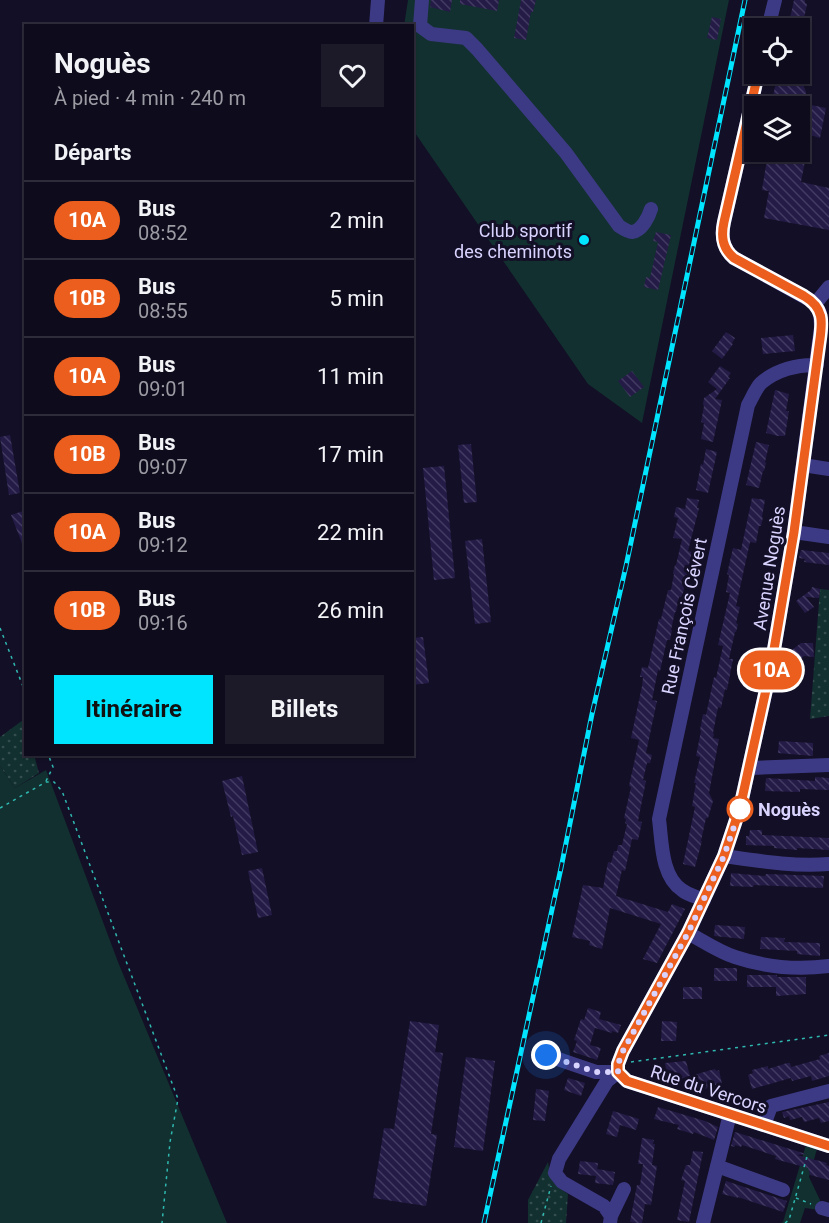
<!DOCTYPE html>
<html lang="fr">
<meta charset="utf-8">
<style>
:root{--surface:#0e0b1c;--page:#1c1929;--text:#f1f3f6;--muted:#9b9ba3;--line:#2e2b3b;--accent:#00e5ff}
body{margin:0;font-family:Roboto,sans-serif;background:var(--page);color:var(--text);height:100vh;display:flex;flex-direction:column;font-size:22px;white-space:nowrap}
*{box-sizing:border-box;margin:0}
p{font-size:20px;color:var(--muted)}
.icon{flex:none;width:33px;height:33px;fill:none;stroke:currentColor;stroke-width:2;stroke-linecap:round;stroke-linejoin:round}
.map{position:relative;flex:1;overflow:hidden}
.details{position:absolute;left:24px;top:24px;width:390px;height:732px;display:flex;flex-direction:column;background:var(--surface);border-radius:0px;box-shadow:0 2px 4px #0004,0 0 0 2px var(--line)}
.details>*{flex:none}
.badge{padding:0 12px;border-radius:20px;font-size:21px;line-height:39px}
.controls{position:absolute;left:744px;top:18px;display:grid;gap:12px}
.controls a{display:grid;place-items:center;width:66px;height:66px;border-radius:0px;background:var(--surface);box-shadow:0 2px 4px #0004,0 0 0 2px var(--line);font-size:30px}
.you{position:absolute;width:30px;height:30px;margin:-15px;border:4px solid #fff;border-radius:50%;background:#1a73e8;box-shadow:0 0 0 9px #1a73e833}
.map>.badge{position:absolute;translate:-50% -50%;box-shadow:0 0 0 3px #fff}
h2{padding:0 30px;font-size:22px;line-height:54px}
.round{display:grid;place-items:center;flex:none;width:63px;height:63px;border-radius:0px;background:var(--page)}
.head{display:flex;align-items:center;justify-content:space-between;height:102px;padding:0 30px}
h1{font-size:28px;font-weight:700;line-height:45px}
.primary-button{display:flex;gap:12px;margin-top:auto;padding:12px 30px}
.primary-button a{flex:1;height:69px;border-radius:0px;background:var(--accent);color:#111;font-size:24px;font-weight:700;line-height:69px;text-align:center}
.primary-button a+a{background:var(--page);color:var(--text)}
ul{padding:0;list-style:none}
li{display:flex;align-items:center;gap:18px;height:78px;padding:0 30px;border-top:2px solid var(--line)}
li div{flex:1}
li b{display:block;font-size:22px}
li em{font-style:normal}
li .badge{min-width:66px;font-weight:700;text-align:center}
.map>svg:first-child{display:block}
.grass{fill:#12302f}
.park{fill:url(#park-dots)}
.building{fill:url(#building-back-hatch)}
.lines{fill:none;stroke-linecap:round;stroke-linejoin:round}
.path{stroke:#2fb8b0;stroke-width:1.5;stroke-dasharray:3 4.5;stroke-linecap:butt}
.minor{stroke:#3d3a85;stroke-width:14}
.rail-casing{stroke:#00e5ff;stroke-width:5}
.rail{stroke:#130f26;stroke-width:3;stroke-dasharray:9;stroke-linecap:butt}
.line-casing{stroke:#fff;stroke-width:14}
.line{stroke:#eb5e1d;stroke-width:9}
.walk{stroke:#d9d4ff;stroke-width:6;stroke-dasharray:0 10.8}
.poi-dot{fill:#00e5ff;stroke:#130f26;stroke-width:2}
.stop-dot{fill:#fff;stroke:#eb5e1d;stroke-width:3}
.labels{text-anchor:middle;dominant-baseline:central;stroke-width:6;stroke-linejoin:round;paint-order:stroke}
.poi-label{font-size:18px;fill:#d9d4ff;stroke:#130f26;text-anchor:end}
.street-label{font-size:18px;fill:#d9d4ff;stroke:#130f26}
.stop-label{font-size:18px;font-weight:bold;fill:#d9d4ff;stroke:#130f26;text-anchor:start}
</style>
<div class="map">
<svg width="829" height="1223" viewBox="0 0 829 1223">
<defs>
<pattern id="park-dots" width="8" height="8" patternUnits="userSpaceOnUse" patternTransform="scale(1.5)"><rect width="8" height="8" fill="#12302f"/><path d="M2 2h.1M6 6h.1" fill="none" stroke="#344d4e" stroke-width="1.8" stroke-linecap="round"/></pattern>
<pattern id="building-back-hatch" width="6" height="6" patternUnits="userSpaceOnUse" patternTransform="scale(1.5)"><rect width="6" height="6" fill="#241b47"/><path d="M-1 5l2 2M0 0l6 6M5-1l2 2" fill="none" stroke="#433b63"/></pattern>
</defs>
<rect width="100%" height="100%" fill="#130f26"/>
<path class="grass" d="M408,0H729L642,423L588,384L413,130L412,26H404Z
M0,766L15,788L46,770L118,962L227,1223H0Z
M806,1145L817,1149L809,1177L820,1200L819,1210L805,1208L800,1223H781L783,1222Z"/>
<path class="park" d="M820,589L829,590V716L810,719Z
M23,720L25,727L26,754L34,755L39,773L15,788L0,766V737Z
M548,1162C551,1182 551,1182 568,1194L566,1223H528V1200Z"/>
<path class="building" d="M431,0H452L450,12L430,7Z
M460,0H499L497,11L460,4Z
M521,0H536L533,12H531L526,40L514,38Z
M794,0H805V3L807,4L802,28H788Z
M712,17L721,19L717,40L707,38Z
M780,74H801L803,84L806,92V104L826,108L820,138L810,135L801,182L829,188V230L764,218L769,191L762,190L767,159L775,161L776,152H800V106H771L776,82H778Z
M656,232L671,235L658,290L644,287L646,277L650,278L658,242L653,241Z
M726,332L735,338L732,343L733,344L722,359L712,351Z
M793,335L795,351L763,354L761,338Z
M720,366L731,373L728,377L730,378L715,399L722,400L713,442L701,439L704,423L701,422L704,406L703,404L704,398L717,389L708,382Z
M632,371L644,387L630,397L618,381Z
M775,390L789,394L786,411H789L785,436H778L766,433Z
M10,435L20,493L9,495L0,437Z
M756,442L769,445L765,462L766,463L764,471H763L759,488L746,485Z
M471,444L477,502L464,503L458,445Z
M706,449L717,452L708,493L696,490L701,464L703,465Z
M444,466L455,578L434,580L423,468Z
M687,498L699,500L697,508H699L688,551L692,552L683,593L681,597H679L676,612H675L671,630H672L670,640H667L660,671L658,670L652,700L657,701L646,753L652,755L650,763H647L643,780L646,781L638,821L642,822L638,840L632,839L625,871L622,870L616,896L668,912L672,904L685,909L657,963L643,959L661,924L610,908L602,949L589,945L590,941L572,937L583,885L603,888L608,862L611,863L614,851H617L618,845H622L627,824L625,823L626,819L624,818L631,787L629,786L639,740L631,738L642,686L643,677H640L642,667L648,668L659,619H661L668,590H671L674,574L673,573L675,565H676L682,539L673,538L678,518L674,517L676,507L685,509Z
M752,498L765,500L762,517H763L761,526H759L756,543L750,542L736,606L740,607L736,623L738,624L736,632H735L729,659H733L727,690L725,689L721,708L718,707L713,733L714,734L713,738L719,739L709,793L713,801L708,818H706L701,841H702L695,867L683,864L695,807L692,806L696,783H694L700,757L696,756L701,731L700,730L703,714L706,715L714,677L716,678L723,646L718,645L730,593L726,592L729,575L727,574L733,548L741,550Z
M26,510V551H25L11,515Z
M482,539L491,622L475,624L465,541Z
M801,550L829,553V565L804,562L805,559L799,558Z
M812,587L820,589L819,598L806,597L814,607L805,613L796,601L811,590Z
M423,637L429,683L412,685V638Z
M801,643H813L814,657L804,656L795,663L788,653Z
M779,741L813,743V756L778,753Z
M242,776L258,852L242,855L233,816L231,817L222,781Z
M815,777L829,778V790L800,789V792L765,791L766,778L815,781Z
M750,830H762V835L829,838V850L797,848V850L774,848V846L746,845V836H749Z
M262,868L272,915L258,918L248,871Z
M731,873L765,876L766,874L824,876L823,888L754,885L753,887L730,886Z
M715,925L745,927L744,939L714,936Z
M761,937L785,938L784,942L820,943V956L797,954V951L760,949Z
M714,968H737V981H714Z
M747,975H777V977H806V994L776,996V987H747Z
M683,987H702V999H683Z
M588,1008L601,1012L599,1019L621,1025L618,1033L612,1031V1033L595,1028L590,1045L601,1048L597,1060L573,1052L577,1041L574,1040L581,1019L584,1020Z
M410,1021L439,1025L435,1052L443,1053L431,1134L437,1135L426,1206L373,1198L384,1128L394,1129Z
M662,1021L677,1022L676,1041H661Z
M829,1053V1076L812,1081L811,1076L792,1081L791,1078L752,1089L748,1075L753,1073L752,1070L768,1066V1069L787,1063H790L791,1067L820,1059L819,1056Z
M466,1057L495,1061L483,1151L454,1147Z
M686,1061L690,1076L715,1069L716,1071L719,1070L722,1084L695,1092L690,1076L670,1082L669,1080L665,1081L662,1071L666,1070L665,1063Z
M568,1078L585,1083L581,1096L564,1090Z
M536,1089L549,1091L545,1121L533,1120Z
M829,1102V1121L821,1123L819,1118L804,1122L802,1117L790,1120L789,1116L784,1118L782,1112Z
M658,1107L705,1121L718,1127L714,1140L694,1132L693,1134L677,1129L679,1125L654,1119Z
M613,1111L639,1119L636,1130L620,1125L617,1137L606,1134Z
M735,1132L806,1154L797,1155L827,1163L826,1165L829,1166V1180L810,1175L808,1168L775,1159L776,1156L742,1145L741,1147L735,1145V1147L731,1146Z
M642,1138L654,1140L653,1144H655L652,1165L657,1166L651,1205L645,1204L642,1223H638L630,1222L637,1185H640L643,1164H638Z
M693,1151L703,1152L689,1222L677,1220L685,1181L681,1180L686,1165H690Z
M580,1161L598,1163L597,1171V1169L615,1172L613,1185L595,1183L596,1176L578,1174Z
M726,1181L787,1201L783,1212L738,1197V1198L722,1194Z"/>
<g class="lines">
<path class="path" d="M0,628L26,694
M46,781L53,767L48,754
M0,808L46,782H54L62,791L178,1099L170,1142L162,1223
M631,1062L829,1035
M796,1198L811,1204
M541,1223L551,1186
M785,1223L789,1220L808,1153"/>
<path class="minor" d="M422,0L420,26L431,34L466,38L477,49L566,153L619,226C622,228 628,232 632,232C642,231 649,216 651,209
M376,26L378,0
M768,28L775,0
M815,304L829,287
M803,465L829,469
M794,532L829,537
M750,768L829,765
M724,856C759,861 794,867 829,864
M704,900C698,897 688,895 682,890C661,876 662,842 659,819L748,405C752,398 756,388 761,383C776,370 798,364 817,365
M688,933C703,941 719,952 735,957C765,967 798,970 829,966
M546,1055L596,1072H618L627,1081L829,1146
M618,1072V1064L623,1051L688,933L724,856L740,808L771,667L794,532L821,327L820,313L815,304L810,300L734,258C722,248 721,236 724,222L758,74
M764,1125L771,1106L829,1091
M717,1166L783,1190
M822,1208L829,1210
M611,1216L624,1189
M610,1223L611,1216L604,1206L562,1182L555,1173L559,1159L607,1081L618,1072
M703,1223L730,1114"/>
<defs>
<path id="rail" d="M484,1223L561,868L592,714L626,566L745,0"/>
</defs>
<use href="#rail" class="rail-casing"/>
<use href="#rail" class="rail"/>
</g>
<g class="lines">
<defs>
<path id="line" d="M758,74L724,222C721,236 722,248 734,258L804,296C826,309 822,324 819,346L794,532L771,667L740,808L724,856L688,933L623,1051L618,1064V1072L627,1081L829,1146"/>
</defs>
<use href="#line" class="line-casing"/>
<use href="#line" class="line"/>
<path class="walk" d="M546,1055L596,1072H618V1064L623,1051L688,933L724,856L740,809"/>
</g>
<circle class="poi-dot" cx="584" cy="240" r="6"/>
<circle class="stop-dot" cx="740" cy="809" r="12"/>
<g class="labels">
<g class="poi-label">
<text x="572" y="230">Club sportif<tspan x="572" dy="21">des cheminots</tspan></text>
</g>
<g class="street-label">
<text transform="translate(769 568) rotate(-81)">Avenue Noguès</text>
<text transform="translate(684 616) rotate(-78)">Rue François Cévert</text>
<text transform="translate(709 1089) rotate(18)">Rue du Vercors</text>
</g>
<g class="stop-label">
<text x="758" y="809">Noguès</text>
</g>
</g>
</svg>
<div class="controls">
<a><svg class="icon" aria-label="locate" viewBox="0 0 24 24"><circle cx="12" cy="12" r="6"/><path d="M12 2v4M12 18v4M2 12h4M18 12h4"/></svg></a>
<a><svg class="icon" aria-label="layers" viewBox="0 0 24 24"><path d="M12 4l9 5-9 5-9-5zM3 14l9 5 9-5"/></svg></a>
</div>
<div class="you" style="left:546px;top:1055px"></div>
<b class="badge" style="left:771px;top:670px;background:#eb5e1d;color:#fff">10A</b>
<section class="details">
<div class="head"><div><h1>Noguès</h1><p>À pied · 4 min · 240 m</p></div><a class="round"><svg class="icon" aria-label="heart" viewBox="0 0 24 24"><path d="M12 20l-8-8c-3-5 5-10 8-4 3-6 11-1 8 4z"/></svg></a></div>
<h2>Départs</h2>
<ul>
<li><span class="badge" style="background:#eb5e1d;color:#fff">10A</span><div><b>Bus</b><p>08:52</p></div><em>2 min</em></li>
<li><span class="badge" style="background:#eb5e1d;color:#fff">10B</span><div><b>Bus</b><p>08:55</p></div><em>5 min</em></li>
<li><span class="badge" style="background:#eb5e1d;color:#fff">10A</span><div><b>Bus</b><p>09:01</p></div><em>11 min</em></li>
<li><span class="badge" style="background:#eb5e1d;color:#fff">10B</span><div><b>Bus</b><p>09:07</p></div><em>17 min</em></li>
<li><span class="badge" style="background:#eb5e1d;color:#fff">10A</span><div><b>Bus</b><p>09:12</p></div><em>22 min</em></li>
<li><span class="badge" style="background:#eb5e1d;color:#fff">10B</span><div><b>Bus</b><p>09:16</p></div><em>26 min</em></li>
</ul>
<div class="primary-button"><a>Itinéraire</a><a>Billets</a></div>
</section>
</div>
